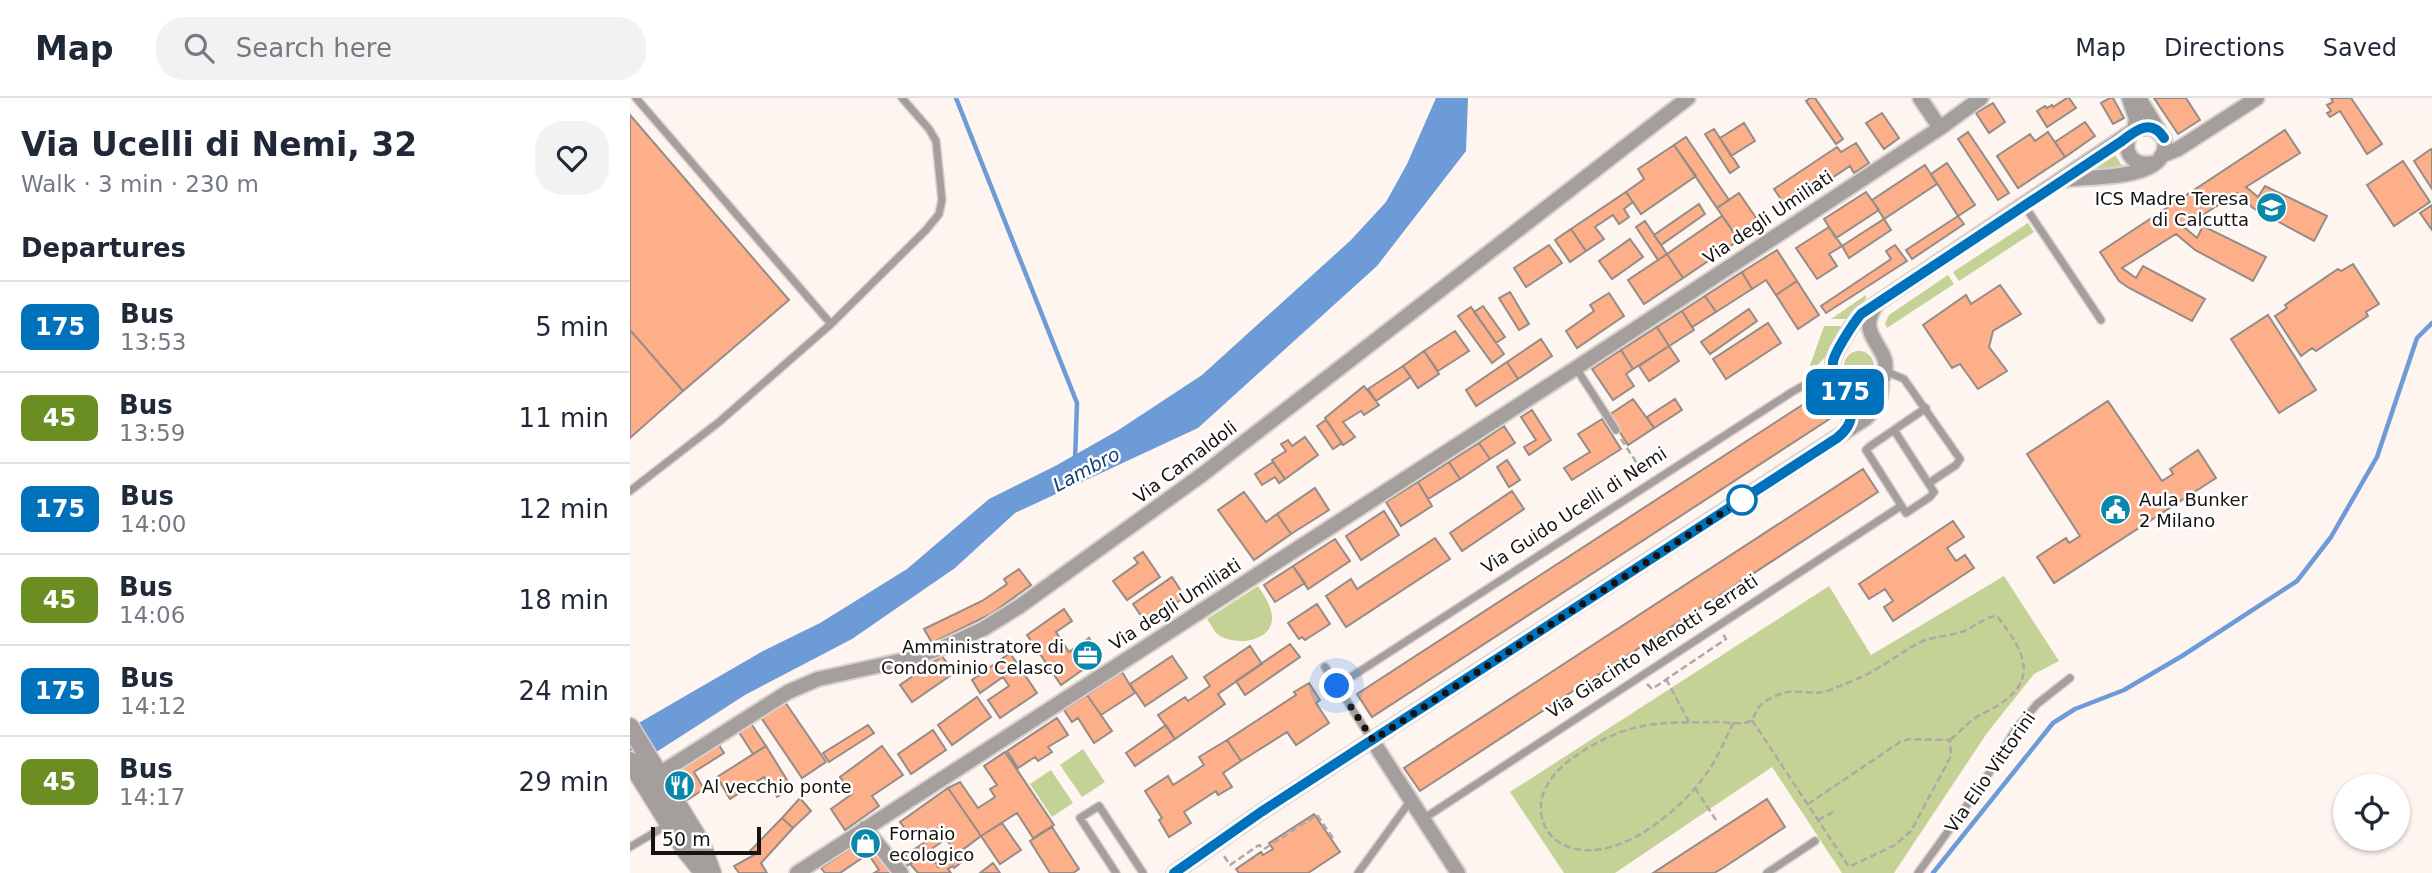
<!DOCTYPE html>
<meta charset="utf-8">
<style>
:root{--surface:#fff;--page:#f2f2f3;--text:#1f2937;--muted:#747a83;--line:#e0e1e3}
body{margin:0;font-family:"DejaVu Sans",sans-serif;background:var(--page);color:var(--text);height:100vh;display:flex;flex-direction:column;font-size:26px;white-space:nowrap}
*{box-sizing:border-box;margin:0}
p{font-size:23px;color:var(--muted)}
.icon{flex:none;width:38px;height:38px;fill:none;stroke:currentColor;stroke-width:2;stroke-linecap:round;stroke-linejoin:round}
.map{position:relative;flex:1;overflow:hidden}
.drawer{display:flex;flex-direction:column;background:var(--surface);width:630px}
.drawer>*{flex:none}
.badge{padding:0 14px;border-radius:10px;font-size:24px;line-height:46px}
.fabs{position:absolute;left:1703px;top:676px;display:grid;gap:14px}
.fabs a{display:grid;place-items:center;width:77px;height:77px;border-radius:50%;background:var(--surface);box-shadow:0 2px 5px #0004;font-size:35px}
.scale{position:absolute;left:21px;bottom:18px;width:110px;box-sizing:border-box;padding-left:7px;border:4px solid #161311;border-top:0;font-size:19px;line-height:24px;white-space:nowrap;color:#161311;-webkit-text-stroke:5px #fff;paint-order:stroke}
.you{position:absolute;width:35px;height:35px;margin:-18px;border:5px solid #fff;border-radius:50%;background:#1a73e8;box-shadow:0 0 0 10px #1a73e833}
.map>.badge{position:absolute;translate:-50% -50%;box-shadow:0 0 0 4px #fff}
h2{padding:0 21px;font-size:26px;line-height:63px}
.round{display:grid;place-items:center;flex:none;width:74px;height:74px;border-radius:28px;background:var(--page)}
.summary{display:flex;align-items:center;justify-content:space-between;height:119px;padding:0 21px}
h1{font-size:33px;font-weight:700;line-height:52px}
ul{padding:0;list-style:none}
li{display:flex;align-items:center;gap:21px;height:91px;padding:0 21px;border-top:2px solid var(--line)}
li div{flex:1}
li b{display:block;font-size:26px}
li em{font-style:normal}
li .badge{min-width:77px;font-weight:700;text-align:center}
header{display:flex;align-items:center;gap:42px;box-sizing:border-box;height:98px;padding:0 35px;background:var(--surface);border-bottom:2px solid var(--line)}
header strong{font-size:33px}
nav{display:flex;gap:38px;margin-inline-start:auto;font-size:24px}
.search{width:490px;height:63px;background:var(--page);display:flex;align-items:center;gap:18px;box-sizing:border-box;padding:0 24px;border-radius:28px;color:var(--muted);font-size:26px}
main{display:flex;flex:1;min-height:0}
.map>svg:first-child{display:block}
.green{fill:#c4d295}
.water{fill:#6c9bd8}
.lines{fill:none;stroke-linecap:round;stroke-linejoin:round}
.stream{stroke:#6c9bd8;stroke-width:4.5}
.building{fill:#fcaf88;stroke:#968c87;stroke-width:2}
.service-casing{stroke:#d9d1cd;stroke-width:10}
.minor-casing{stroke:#d9d1cd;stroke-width:18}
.tertiary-casing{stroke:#d9d1cd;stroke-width:21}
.path{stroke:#afa8a5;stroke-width:2.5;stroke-dasharray:7 3.5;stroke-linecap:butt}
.service{stroke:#a49f9d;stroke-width:7}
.minor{stroke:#a49f9d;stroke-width:14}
.tertiary{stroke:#a49f9d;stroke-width:18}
.line-casing{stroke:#fff;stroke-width:16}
.line{stroke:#0072bc;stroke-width:10}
.walk{stroke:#161311;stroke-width:7;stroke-dasharray:0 12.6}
.stop-dot{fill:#fff;stroke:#0072bc;stroke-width:3.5}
.labels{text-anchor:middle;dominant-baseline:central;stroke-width:5;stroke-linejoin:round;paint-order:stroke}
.poi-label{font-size:18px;fill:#161311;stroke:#fff;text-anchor:start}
.street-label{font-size:18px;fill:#161311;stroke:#fff}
.water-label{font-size:19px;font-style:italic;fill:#103f77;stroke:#fff}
</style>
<header>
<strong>Map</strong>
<div class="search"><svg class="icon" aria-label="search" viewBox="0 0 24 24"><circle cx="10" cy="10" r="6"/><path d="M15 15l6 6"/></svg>Search here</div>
<nav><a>Map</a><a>Directions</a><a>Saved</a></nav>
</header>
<main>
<section class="drawer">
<div class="summary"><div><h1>Via Ucelli di Nemi, 32</h1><p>Walk · 3 min · 230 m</p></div><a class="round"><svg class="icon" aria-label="heart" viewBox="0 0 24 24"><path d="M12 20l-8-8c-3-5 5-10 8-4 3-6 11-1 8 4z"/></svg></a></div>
<h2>Departures</h2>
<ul>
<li><span class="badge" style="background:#0072bc;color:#fff">175</span><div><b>Bus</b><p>13:53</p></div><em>5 min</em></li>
<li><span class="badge" style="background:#6b8e23;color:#fff">45</span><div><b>Bus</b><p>13:59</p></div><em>11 min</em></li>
<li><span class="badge" style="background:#0072bc;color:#fff">175</span><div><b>Bus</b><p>14:00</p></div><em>12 min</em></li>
<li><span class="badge" style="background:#6b8e23;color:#fff">45</span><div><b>Bus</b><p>14:06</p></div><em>18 min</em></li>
<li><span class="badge" style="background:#0072bc;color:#fff">175</span><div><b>Bus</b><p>14:12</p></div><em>24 min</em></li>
<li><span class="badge" style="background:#6b8e23;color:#fff">45</span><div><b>Bus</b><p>14:17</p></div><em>29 min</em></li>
</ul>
</section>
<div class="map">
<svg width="1802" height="775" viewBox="0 0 1802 775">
<rect width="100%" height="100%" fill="#fef5f1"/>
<path class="green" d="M1485,57L1493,69L1460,71L1484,58Z
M1398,125L1404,134L1329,183L1323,174Z
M1318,177L1324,186L1257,230L1255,225L1259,217Z
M1236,197V201L1220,221H1201Z
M1194,228H1216C1205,246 1194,264 1177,276Z
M1214 268a15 15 0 1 1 30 0a15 15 0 1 1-30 0Z
M1374,478L1429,563L1404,576L1357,635L1264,775H1212L1142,669L985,775H934L880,694L1199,488L1241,557Z
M628,488C634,497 641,507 642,518C644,545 602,549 586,535C583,531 580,525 577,521Z
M453,651L475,684L452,699L430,667Z
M421,672L443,705L422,719L400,686Z"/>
<path class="water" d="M806,0H838L836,53L747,168L568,330L385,415L325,470L222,541L115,597L0,671V630L133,553L190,525L277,471L359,401L427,367L487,333L572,277L721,142L756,104L777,66Z"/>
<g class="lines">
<path class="stream" d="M326,0L447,305L445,363
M1303,775L1423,625L1445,611L1494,592L1552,558L1667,483L1701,439L1747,359L1787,240L1802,225"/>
</g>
<path class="building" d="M1180,0H1185L1213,41L1206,46L1176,3Z
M1437,0H1439L1446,10L1417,29L1407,13L1415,8L1417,10L1422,7L1423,9Z
M1480,0H1483L1494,20L1483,26L1471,5Z
M1524,0H1556L1570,22L1548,36Z
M1701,0H1721L1752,46L1737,56L1710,13L1700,19L1697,15L1701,13L1697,7L1703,4Z
M1363,5L1375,24L1359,35L1346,15Z
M1252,15L1269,40L1254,51L1236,25Z
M0,17L159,202L53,293L0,232Z
M1455,24L1465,38L1435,59L1425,44Z
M1114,25L1125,43L1101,58L1090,40Z
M1084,31L1109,69L1100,75L1075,36Z
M1655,32L1670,55L1616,89L1628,99L1635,88L1697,118L1684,143L1623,110L1607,95L1554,129L1567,140L1573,128L1636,159L1623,183L1565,152L1546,136L1492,170L1506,180L1513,168L1575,201L1562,223L1499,190L1489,183L1470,154Z
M1338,34L1379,95L1368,102L1328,41Z
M1418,34L1435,59L1388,90L1367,58L1400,36L1405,43Z
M1056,39L1099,102L1087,110L1044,47Z
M1226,45L1239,65L1224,75L1220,68L1157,110L1144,91L1207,49L1211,54Z
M1044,47L1066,78L1011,116L996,94L1014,81L1008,71Z
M1801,51L1802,52V91L1784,63Z
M1773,63L1800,104L1764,128L1737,87Z
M1317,65L1345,107L1328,118L1301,76Z
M1295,67L1307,86L1254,121L1242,102Z
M996,94L1003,104L994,111L999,119L989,126L983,117L965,129L974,141L956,153L941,131Z
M1236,94L1249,112L1206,140L1194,121Z
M1109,95L1131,127L1109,142L1087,110Z
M1069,106L1075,116L1031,147L1024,137Z
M1802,107V132L1790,115Z
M1092,118L1109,142L1053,180L1037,156Z
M1328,118L1334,126L1282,161L1276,152Z
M1254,121L1261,132L1219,160L1212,148Z
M1015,123L1037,156L1028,162L1006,129Z
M1199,129L1212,148L1199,156L1207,168L1187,181L1166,150Z
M941,131L956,153L940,164L925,142Z
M1000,141L1013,159L982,181L969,163Z
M919,147L932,165L896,189L884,170Z
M1265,147L1277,163L1196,215L1191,208L1261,161L1256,153Z
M1147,152L1167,183L1146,197L1136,182L1122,191L1112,174Z
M1037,156L1053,180L1014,206L998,182Z
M1723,166L1749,206L1736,214L1738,218L1686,253L1682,250L1671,258L1645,218L1657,210L1655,207L1708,171L1711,173Z
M1112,174L1122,191L1086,214L1075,198Z
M1167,183L1189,217L1168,231L1146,197Z
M1370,187L1391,216L1363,233L1359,249L1377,273L1348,291L1330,266L1322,270L1293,227L1336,197L1341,206Z
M880,194L899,226L889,232L869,200Z
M979,195L994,218L947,250L936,233L964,213L960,207Z
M1075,198L1086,214L1062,229L1052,213Z
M853,208L875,239L866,245L844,214Z
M841,209L874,256L862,265L828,218Z
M1119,211L1127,223L1080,256L1071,244Z
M1052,213L1064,232L1039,248L1027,229Z
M1638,217L1686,292L1649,315L1601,241Z
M1138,225L1151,245L1096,281L1083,261Z
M1027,229L1039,248L1003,271L991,252Z
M0,232L53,293L0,340Z
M825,233L839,253L808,273L794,253Z
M911,241L922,258L888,281L877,264Z
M1039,248L1049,263L1019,283L1009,268Z
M991,252L1003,271L996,276L1004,288L983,302L962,271Z
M794,253L809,276L788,290L773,268Z
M877,264L888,281L846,308L836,292Z
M773,268L781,279L746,303L738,291Z
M734,288L749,307L734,317L731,313L713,324L725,339L713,347L695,320Z
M1186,298L1201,320L742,619L727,596Z
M1003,301L1024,330L998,347L979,317Z
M1045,301L1052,312L1024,330L1017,319Z
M1478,303L1532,383L1543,376L1540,371L1568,352L1586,380L1424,485L1407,459L1436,440L1439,445L1450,438L1397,356Z
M902,312L921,342L899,357L894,349L906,342L891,319Z
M972,321L991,351L942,382L934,370L960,354L948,336Z
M696,322L712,345L703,351L687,328Z
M874,328L885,345L860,361L849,345Z
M675,339L688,357L655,381L642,362L656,353L651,346L658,342L662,348Z
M849,345L860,361L830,381L819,364Z
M877,362L890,382L879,389L867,369Z
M643,364L655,381L649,385L645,379L632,387L625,376Z
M819,364L830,381L798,401L788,384Z
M1233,371L1248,394L790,693L774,670Z
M788,384L802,408L771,428L756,404Z
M685,390L699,412L661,436L647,416Z
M882,393L894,411L832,453L820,435Z
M614,394L636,424L647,416L661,436L624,462L588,412Z
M754,413L769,437L731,462L716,438Z
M1323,423L1334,439L1317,450L1326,463L1335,457L1344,470L1263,523L1254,509L1263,503L1255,491L1239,501L1229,486Z
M805,440L820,461L716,529L696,498L721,481L727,491Z
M705,441L720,463L678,491L663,468Z
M513,454L530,479L497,502L483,483L508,465L504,460Z
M663,468L675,485L645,504L634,487Z
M389,471L401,487L361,516L302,545L294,531L352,503L377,486L374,481Z
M542,479L555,499L516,525L503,506Z
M687,506L700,526L675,542L672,539L669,541L658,525Z
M434,511L442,523L426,534L439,554L459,540L472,558L431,587L397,537Z
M660,546L670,559L615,597L606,583Z
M620,548L632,566L588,596L595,606L545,641L528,617L555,599L558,603L580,588L574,579Z
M380,555L407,595L370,620L358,602L379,588L373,579L350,595L342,582Z
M312,558L324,575L282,604L270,587Z
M542,558L557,580L515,608L500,586Z
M492,574L505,595L471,617L457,597Z
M679,585L690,602L686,605L699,625L666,647L657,634L611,663L597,642L666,597L664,594Z
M457,597L482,633L464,645L448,620L442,624L434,612Z
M347,599L361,619L322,647L308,627Z
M153,601L196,664L172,680L130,618Z
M427,620L438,637L418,649L422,654L408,663L405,659L388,670L377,653Z
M120,624L136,648L123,656L107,631Z
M238,627L244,635L199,664L193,655Z
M536,627L545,641L505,668L496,655Z
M303,632L316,652L281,676L268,656Z
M597,642L611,663L593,675L602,689L588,697L586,693L554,714L561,725L539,739L529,722L532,720L515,693L538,678L543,687L574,667L569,659Z
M87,644L94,655L64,674L74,691L57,702L40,674Z
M136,648L162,690L147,699L134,679L100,701L87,679Z
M252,648L273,677L242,698L249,708L215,732L201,711L222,696L210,679Z
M375,654L424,727L403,740L387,715L351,738L318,690L330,684L348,710L365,699L360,691L367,687L354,668Z
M318,690L351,738L327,756L316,741L275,769L270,761L295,744L286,731L279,736L270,724Z
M170,700L181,713L163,730L152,720Z
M1137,701L1155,729L1093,770L1084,775H1023Z
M684,716L710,754L678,775H609L606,771L631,754L633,757L643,751L639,745Z
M152,720L163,730L131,765L137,775H109L104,768L124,757L120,753Z
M372,725L391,752L370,766L351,738Z
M422,729L449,771L443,775H420L400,743Z
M237,739L267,775H244L249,772L238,756L210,775H195L191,770Z
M299,753L308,769L327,756L333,763L324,770L323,768L318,771L321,775H288L280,766Z
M363,765L370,775H350Z"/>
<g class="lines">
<defs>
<path id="service" d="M6,0L201,226
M1394,107L1471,222
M946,270L986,332
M1255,273L1274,281L1330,361L1326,367L1299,385
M1264,332L1304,394L1300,399L1276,415L1236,352L1239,349L1296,310
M0,393L89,324L201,226L296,132L309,116L312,102L306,43L299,31L272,0
M695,569L742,642
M707,588L1162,294L1188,279L1203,274
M793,721L1271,408
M0,749L39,726
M486,775L450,720L469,708L513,775
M728,775L781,702
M1137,775L1185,743
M1288,775L1353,685L1385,632L1407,606L1440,580"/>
<path id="minor" d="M1290,0L1310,30
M1499,0L1506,21L1504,32
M1509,0L1529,33
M1501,35C1491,52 1502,69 1522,65
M1531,58L1548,51L1627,0
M1210,285C1228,301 1260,290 1255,263C1252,250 1240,241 1239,227C1239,219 1242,213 1247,206
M1215,334C1234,305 1200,290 1203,265C1203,255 1224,224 1231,216L1507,30H1523L1534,40C1543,87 1454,76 1429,83
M742,642L828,775
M29,676L158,594L188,581L283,560L314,549L353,531L390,508L573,376L1058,0
M235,730L271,775
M167,775L946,270L1310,30L1351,0
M544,775L631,714L1235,321C1248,310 1253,298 1251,281"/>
<path id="tertiary" d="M0,629L71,745L82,775
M0,663L56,753L74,775"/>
</defs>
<use href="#service" class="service-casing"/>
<use href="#minor" class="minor-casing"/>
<use href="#tertiary" class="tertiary-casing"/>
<path class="path" d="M991,341L1014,376
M1036,581L1059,624
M1017,586L1022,591L1096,541L1093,536
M1122,622L1219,769L1265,747L1281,733L1321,658L1320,642L1279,641L1270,644L1178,706
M1103,625C1096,640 1089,657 1079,672C1053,711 985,770 934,747C919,740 910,725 911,708C911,690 926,672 941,661C962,646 987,633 1012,628C1036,623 1062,625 1086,624C1096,624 1109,627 1118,624C1125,621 1125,613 1130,608C1134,603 1142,599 1148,597C1165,589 1184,599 1200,592C1214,586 1229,581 1243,573C1260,564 1275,551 1293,543C1306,538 1321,538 1334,533C1346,528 1354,519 1367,518C1386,543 1410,574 1378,600C1368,609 1356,613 1345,620C1335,627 1329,635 1320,642
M1065,690L1086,722
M1188,722L1203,714
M594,758L600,767L629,747L634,751L687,717L705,743"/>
<use href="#service" class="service"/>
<use href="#minor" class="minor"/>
<use href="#tertiary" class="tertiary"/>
</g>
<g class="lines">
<defs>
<path id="line" d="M544,775L631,714L1207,340C1242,312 1200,292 1203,264C1204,255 1224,224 1231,216L1492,43C1506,32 1521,20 1534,40"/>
</defs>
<use href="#line" class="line-casing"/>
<use href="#line" class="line"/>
<path class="walk" d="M707,588L743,642L1112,402"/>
</g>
<defs>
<symbol id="school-disc" viewBox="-11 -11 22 22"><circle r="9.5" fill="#0a88ab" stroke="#fff"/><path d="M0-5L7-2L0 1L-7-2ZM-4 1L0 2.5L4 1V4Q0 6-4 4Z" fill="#fff"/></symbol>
<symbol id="civic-disc" viewBox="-11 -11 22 22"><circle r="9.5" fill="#0a88ab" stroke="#fff"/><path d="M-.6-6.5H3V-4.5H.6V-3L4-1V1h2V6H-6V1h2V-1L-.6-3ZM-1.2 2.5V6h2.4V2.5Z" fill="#fff"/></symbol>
<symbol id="office-disc" viewBox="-11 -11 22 22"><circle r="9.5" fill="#0a88ab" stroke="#fff"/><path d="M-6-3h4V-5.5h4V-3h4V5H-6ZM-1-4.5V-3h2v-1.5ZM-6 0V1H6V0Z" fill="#fff"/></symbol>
<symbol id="restaurant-disc" viewBox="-11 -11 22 22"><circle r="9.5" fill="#0a88ab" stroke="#fff"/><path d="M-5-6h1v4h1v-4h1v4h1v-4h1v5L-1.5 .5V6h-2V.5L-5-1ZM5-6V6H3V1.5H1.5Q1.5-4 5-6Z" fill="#fff"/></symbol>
<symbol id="shop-disc" viewBox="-11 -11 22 22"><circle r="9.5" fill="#0a88ab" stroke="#fff"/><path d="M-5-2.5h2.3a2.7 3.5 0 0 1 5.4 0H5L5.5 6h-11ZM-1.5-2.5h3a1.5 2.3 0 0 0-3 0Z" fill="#fff"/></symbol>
</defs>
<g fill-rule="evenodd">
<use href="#school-disc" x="1624" y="92" width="35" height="35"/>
<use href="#civic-disc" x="1468" y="394" width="35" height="35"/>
<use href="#office-disc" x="440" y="540" width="35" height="35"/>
<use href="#restaurant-disc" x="32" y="670" width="35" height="35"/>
<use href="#shop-disc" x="218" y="728" width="35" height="35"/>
</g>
<circle class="stop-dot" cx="1112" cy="402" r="14"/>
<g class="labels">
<g class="poi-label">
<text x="1619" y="100" text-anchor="end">ICS Madre Teresa<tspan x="1619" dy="21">di Calcutta</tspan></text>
<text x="1509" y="401">Aula Bunker<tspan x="1509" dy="21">2 Milano</tspan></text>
<text x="434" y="548" text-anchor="end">Amministratore di<tspan x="434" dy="21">Condominio Celasco</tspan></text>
<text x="72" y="688">Al vecchio ponte</text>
<text x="259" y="735">Fornaio<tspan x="259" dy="21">ecologico</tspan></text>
</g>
<g class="street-label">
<text transform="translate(1138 119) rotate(-34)">Via degli Umiliati</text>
<text transform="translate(555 364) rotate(-37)">Via Camaldoli</text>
<text transform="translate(944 412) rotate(-33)">Via Guido Ucelli di Nemi</text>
<text transform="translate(545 506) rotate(-33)">Via degli Umiliati</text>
<text transform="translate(1022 548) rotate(-33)">Via Giacinto Menotti Serrati</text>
<text transform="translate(1360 674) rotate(-55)">Via Elio Vittorini</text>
</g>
<g class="water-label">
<text transform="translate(456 371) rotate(-28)">Lambro</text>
</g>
</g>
</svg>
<div class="fabs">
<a><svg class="icon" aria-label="locate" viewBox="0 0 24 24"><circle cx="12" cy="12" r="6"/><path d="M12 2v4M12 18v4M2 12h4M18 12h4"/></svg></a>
</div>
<div class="scale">50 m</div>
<div class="you" style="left:707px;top:588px"></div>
<b class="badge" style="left:1215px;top:294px;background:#0072bc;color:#fff">175</b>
</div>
</main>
